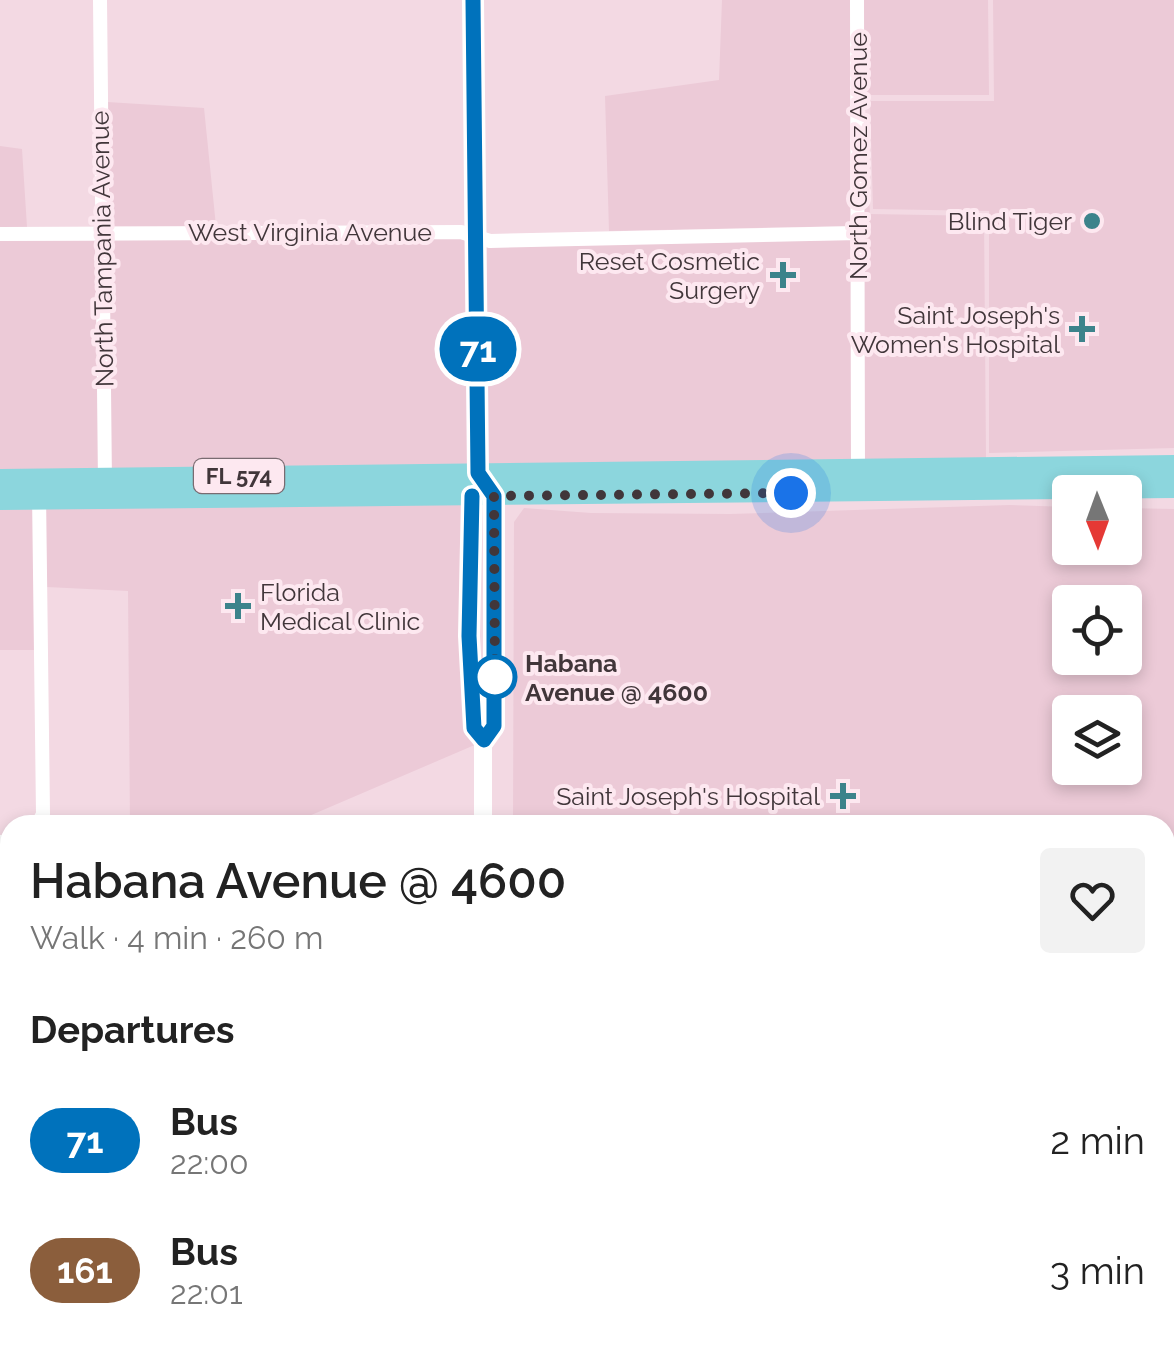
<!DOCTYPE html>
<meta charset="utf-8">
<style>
:root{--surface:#fff;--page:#f2f2f2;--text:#222;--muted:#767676}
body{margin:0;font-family:Raleway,sans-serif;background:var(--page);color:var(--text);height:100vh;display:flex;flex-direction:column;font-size:38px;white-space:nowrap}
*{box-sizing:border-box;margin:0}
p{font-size:32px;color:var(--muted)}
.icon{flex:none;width:55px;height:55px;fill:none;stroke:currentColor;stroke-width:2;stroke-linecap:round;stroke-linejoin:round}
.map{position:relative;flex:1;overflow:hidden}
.panel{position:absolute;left:0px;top:815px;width:1175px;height:540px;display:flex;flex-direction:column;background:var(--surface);border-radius:30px 30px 0 0;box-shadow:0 5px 15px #0003}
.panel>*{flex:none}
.badge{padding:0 20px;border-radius:32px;font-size:35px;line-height:65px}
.needle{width:65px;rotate:179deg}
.controls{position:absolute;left:1052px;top:475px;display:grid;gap:20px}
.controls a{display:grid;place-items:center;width:90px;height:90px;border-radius:10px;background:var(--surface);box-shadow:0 5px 15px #0003;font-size:50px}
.you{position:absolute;width:50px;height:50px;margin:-25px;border:8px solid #fff;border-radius:50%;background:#1a73e8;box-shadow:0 0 0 15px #1a73e833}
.map>.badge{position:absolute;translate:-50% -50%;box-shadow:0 0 0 5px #fff}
h2{padding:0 30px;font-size:38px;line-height:90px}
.round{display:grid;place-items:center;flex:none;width:105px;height:105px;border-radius:10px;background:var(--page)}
.headline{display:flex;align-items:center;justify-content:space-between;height:170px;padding:0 30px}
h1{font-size:48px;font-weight:600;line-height:75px}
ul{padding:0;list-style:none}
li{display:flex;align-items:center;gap:30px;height:130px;padding:0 30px}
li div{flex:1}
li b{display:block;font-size:38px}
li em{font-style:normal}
li .badge{min-width:110px;font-weight:700;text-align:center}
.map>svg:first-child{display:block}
.built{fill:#eccad7;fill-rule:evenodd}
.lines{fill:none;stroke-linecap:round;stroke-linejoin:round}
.minor{stroke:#fff;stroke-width:14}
.tertiary{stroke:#fff;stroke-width:18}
.primary{stroke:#8cd6dd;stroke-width:22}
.line-casing{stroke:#fff;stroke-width:22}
.line{stroke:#0072bc;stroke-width:15}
.walk{stroke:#41363a;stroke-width:10;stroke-dasharray:0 18}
.poi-dot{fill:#3c838b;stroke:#fde8f0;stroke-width:4}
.stop-dot{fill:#fff;stroke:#0072bc;stroke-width:5}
.labels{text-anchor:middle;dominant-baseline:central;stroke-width:8;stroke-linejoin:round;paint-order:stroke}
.shield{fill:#fde8f0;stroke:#796b71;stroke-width:2.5}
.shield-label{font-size:22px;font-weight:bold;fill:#41363a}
.street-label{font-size:25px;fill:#41363a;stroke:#fde8f0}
.poi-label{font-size:25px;fill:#41363a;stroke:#fde8f0;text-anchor:end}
.stop-label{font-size:25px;font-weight:bold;fill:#41363a;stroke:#fde8f0;text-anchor:start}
</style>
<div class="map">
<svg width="1174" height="1355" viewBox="0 0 1174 1355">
<rect width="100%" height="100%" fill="#f3d9e3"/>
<path class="built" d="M722,0H851L852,226L609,231L605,96L719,80Z
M863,0H988L989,95H870L864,102L870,214L984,216L986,458L864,464Z
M993,0H1174V448L989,453V211L873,209L870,101H994Z
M107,102L204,108L216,226H107Z
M0,146L22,149L27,227H0Z
M460,239L469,242L472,466L111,470L108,240Z
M852,240V464L485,466L482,246Z
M0,241H95L99,471L0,473Z
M465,503L477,744L288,825H130L128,591L47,587L45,505Z
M33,505L35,650H0V506Z
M1010,505L1070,507V548H1125V508L1174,509V1037H1165V825H513L514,522L524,508L591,513L730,514ZM1070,602H1125V658H1070ZM1070,712H1125V768H1070Z
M1174,1042V1214L1165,1215V1043Z
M491,1345H813L815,1355H491Z"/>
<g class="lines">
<path class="minor" d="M100,0L105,484
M857,0L858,474
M0,234L461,232L490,241L858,233
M37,825L43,814L39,493
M0,842L10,841
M0,1024H10
M0,1170L10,1171
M1130,1345V1355
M859,1355V1345"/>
<path class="tertiary" d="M473,0L478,473L472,496L470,538L469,635L474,728L483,740
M483,825V740L494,726V496L487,486
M485,1345V1355"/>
<path class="primary" d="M0,480L1174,466
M0,499L1174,487"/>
</g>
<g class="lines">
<defs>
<path id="line" d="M472,496L469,636L474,728L484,740L494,726V496L478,473L473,0"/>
</defs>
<use href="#line" class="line-casing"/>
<use href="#line" class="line"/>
<path class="walk" d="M495,677L494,496L791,493"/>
</g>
<g class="poi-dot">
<circle cx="1092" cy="221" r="10"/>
<path d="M778 260h10v10h10v10h-10v10h-10v-10h-10v-10h10z"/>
<path d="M1077 314h10v10h10v10h-10v10h-10v-10h-10v-10h10z"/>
<path d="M233 591h10v10h10v10h-10v10h-10v-10h-10v-10h10z"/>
<path d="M838 781h10v10h10v10h-10v10h-10v-10h-10v-10h10z"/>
</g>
<circle class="stop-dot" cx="495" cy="677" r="20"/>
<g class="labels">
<rect class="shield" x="194" y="459" width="90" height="34" rx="8"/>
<g class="shield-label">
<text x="239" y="476">FL 574</text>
</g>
<g class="street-label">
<text transform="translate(858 156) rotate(-90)">North Gomez Avenue</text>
<text x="310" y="232">West Virginia Avenue</text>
<text transform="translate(102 249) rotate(-91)">North Tampania Avenue</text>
</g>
<g class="poi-label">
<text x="1072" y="221">Blind Tiger</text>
<text x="760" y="261">Reset Cosmetic<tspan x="760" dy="29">Surgery</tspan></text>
<text x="1060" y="315">Saint Joseph's<tspan x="1060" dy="29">Women's Hospital</tspan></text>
<text x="260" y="592" text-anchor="start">Florida<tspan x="260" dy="29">Medical Clinic</tspan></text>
<text x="820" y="796">Saint Joseph's Hospital</text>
</g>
<g class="stop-label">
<text x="525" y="663">Habana<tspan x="525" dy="29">Avenue @ 4600</tspan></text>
</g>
</g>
</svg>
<div class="controls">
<a><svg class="needle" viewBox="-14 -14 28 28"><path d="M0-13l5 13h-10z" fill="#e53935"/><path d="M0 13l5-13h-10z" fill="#767676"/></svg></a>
<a><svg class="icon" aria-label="locate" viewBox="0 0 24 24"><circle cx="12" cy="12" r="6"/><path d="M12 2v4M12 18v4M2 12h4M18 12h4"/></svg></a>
<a><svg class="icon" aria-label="layers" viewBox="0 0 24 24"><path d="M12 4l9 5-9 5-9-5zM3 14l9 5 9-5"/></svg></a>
</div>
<div class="you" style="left:791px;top:493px"></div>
<b class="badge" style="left:478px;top:349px;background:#0072bc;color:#fff">71</b>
<section class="panel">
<div class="headline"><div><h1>Habana Avenue @ 4600</h1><p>Walk · 4 min · 260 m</p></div><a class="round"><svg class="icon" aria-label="heart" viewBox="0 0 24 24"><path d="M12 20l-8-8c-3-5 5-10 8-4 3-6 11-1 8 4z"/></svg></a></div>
<h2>Departures</h2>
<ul>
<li><span class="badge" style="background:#0072bc;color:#fff">71</span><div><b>Bus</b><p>22:00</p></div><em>2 min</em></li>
<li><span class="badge" style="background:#8b5e3c;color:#fff">161</span><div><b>Bus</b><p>22:01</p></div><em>3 min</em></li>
</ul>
</section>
</div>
